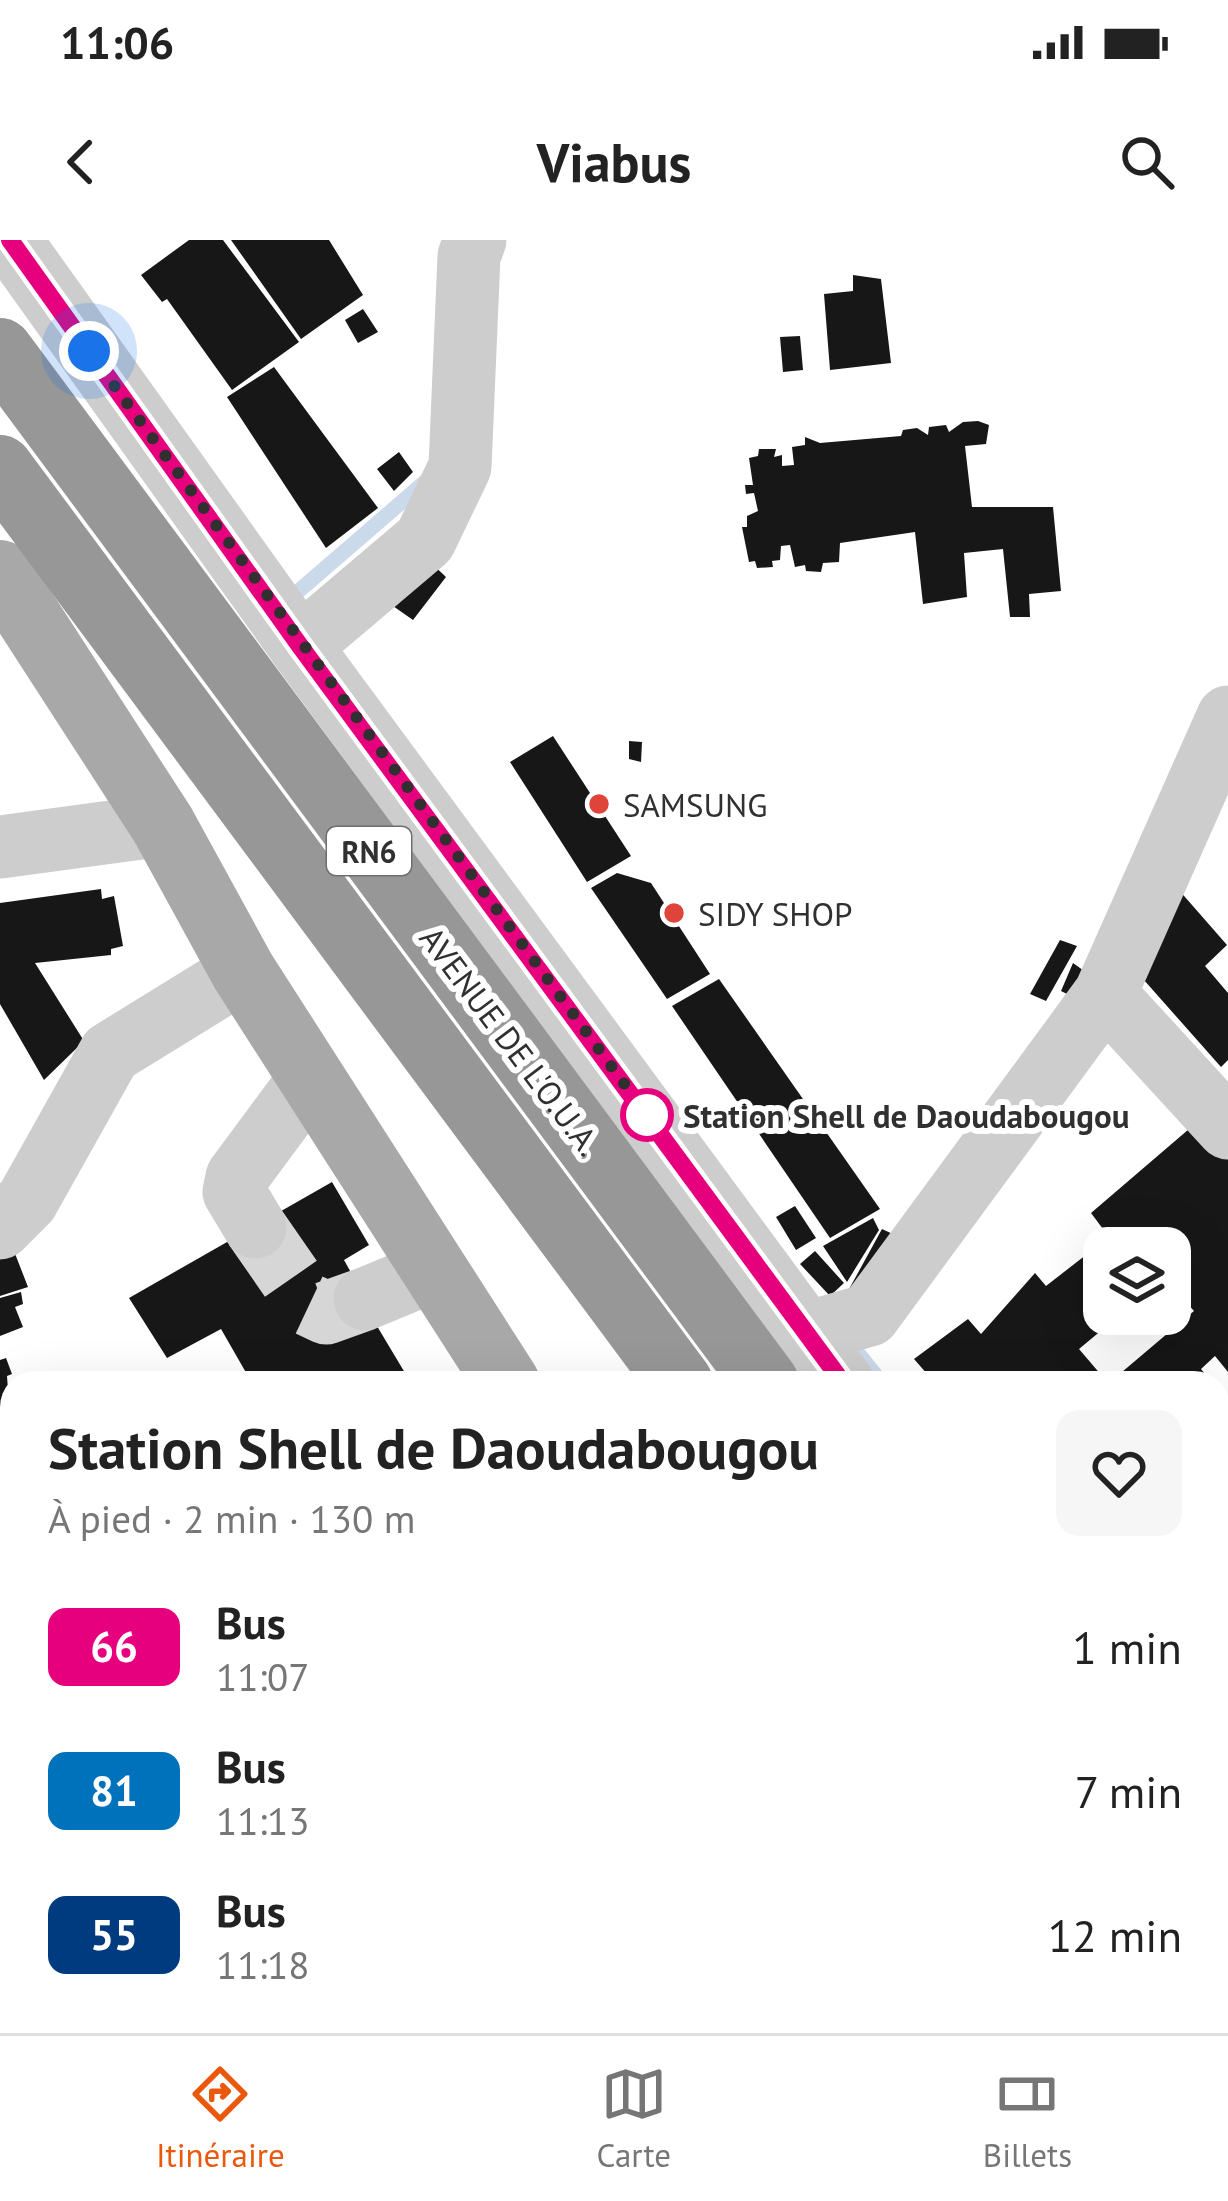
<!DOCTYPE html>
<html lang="fr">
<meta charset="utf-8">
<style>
:root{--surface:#fff;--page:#f6f6f6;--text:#222;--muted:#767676;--line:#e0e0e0;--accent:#ea580c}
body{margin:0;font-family:"PT Sans",sans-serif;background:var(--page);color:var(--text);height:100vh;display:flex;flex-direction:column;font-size:45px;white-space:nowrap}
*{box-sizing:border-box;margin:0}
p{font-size:39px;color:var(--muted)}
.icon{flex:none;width:66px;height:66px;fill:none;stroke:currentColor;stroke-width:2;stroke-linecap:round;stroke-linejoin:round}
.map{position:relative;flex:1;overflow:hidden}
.drawer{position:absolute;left:0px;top:1131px;width:1230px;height:663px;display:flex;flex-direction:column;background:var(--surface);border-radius:36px 36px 0 0;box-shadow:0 12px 48px #0002}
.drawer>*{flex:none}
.badge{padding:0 24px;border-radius:18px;font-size:42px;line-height:78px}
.controls{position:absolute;left:1083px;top:987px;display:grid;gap:24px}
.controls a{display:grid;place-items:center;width:108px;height:108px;border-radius:24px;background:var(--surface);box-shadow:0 12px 48px #0002;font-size:60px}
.you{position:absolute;width:60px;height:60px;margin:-30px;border:9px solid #fff;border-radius:50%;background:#1a73e8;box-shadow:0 0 0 18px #1a73e833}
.map>.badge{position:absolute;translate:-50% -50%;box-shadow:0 0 0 6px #fff}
.round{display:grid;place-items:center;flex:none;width:126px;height:126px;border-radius:24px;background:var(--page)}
.overview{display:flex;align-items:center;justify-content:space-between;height:204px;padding:0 48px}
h1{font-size:57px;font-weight:700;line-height:90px}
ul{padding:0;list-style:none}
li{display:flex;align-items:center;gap:36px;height:144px;padding:0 48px}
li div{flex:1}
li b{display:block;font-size:45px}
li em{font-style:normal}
li .badge{min-width:132px;font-weight:700;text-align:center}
.status{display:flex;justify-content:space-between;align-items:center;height:84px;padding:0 60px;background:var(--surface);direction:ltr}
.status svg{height:33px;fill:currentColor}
header{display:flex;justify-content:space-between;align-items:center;height:156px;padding:0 48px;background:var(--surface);font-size:54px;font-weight:700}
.tabs{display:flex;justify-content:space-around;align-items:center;height:168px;border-top:3px solid var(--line);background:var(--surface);font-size:33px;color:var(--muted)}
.tabs a{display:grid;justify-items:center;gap:6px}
.tabs .on{color:var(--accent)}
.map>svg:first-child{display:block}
.green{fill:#e4ecde}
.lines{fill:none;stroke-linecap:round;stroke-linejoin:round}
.stream{stroke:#cbdaeb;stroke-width:15}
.building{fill:#171717}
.minor-tunnel{stroke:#d6d6d6;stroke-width:63;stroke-dasharray:63 32;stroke-linecap:butt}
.minor{stroke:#cdcdcd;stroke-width:63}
.major{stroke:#a8a8a8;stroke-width:66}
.highway{stroke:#979797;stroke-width:66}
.line-casing{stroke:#fff;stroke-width:27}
.line{stroke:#e6007e;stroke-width:18}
.walk{stroke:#303030;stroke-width:12;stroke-dasharray:0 21.6}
.poi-dot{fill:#de443a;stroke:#fff;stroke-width:4.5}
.stop-dot{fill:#fff;stroke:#e6007e;stroke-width:6}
.labels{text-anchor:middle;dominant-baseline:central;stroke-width:12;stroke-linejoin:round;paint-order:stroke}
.shield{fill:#fff;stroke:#6e6e6e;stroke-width:3}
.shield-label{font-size:30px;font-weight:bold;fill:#303030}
.poi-label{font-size:33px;fill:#303030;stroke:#fff;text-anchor:start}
.street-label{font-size:33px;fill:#303030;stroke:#fff}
.stop-label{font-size:33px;font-weight:bold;fill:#303030;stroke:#fff;text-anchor:start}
</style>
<div class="status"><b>11:06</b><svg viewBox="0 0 49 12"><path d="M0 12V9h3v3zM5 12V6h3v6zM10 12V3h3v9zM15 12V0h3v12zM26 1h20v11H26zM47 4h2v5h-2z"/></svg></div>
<header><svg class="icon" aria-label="back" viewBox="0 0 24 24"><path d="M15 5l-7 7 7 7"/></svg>Viabus<svg class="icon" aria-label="search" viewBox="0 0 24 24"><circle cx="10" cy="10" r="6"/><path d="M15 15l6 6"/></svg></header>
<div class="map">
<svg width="1228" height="1793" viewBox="0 0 1228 1793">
<rect width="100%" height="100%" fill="#fff"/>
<path class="green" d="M0,1228L12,1234V1387L0,1384Z"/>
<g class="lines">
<path class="stream" d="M294,355L426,241
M857,1112L882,1143
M1218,1537L1228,1547"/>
</g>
<path class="building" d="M189,0H223L299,102L232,150L167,59L162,62L141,35Z
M231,0H329L363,55L301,99Z
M853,35L881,39L891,123L830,130L824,54L853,51Z
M363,69L378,92L358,103L345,80Z
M800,96L803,130L783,132L780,97Z
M274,127L378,268L326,308L227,157Z
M978,181L989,185L986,204L965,206L972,267H1053L1061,351L1029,354L1030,377H1010L1003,309L964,313L967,357L923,364L915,292L840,303L839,322L823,323L821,332L806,331L805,325L795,327L790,305L781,306L780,320L772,321L773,327L757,328L755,321L749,322L742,287H747V276L758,271L754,253L746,254L745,245H753L749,218L758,216L759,209H776L774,217L782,215V226L794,225L792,207L805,205V197L820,203L901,196L903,190L917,188L928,195L929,187L946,185L949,192L963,182Z
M399,212L413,232L394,251L377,229Z
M428,320L446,337L413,380L393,366Z
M553,496L631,616L587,642L510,522Z
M629,501L642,502L641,522L629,519Z
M617,633L651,643L710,734L667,759L591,648Z
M101,649L102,659L114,656L123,706L111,709V715L35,723L84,801L44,840L0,764V663Z
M1178,649L1227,705L1205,726L1228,753V820L1221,827L1128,722Z
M1060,700L1077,706L1046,761L1030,754Z
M1073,723L1087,733L1073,757L1061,751Z
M719,739L880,969L830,998L672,766Z
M1203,877L1228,906V1132L1215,1116L1201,1129L1212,1143H1109L1194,1071L1170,1044V1008H1104V1074H1121L1079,1109L1108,1143H935L914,1119L968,1079L981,1094L1035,1033L1046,1046L1109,997L1091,973Z
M332,942L369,1005L344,1020L373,1072L332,1095L371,1076L411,1143H252L221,1089L167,1118L129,1058Z
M795,966L816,998L796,1010L776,977Z
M873,978L879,990L847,1042L823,1006Z
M882,989L897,996L848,1051Z
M14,1011L28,1047L0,1056V1017Z
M815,1011L844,1043L830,1056L800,1024Z
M21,1052L23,1064L15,1067L23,1087L0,1096V1058Z
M6,1118L12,1134L7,1136L12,1207L0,1212V1120Z
M363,1782H459L445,1793H371Z
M522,1782H548L536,1793Z
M745,1782H814L825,1793H756Z"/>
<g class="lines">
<path class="minor-tunnel" d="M255,987L309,1065L326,1073L365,1059"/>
<path class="minor" d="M10,0L300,406L843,1143
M300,406L425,300L460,227L469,16L475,0
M0,607L163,585
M1105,754L1228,888
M255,987L234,952L237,937L311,837
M0,988L27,961L110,813L243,731
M365,1059L435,1030
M807,1093L869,1075L1105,754L1228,477
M1218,1409L1228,1398
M1218,1478L1228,1487
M0,1551L12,1543
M145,1782V1793
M683,1782L693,1793
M941,1782L952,1793
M881,1793L890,1782"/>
<path class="major" d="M0,333L163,585L243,731L507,1143"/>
<path class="highway" d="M0,111L766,1143
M0,228L680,1143
M1218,1704L1228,1716
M1167,1782L1176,1793"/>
</g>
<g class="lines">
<defs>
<path id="line" d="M10,0L300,406L843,1143"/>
</defs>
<use href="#line" class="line-casing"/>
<use href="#line" class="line"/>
<path class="walk" d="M89,111L647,875"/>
</g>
<g class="poi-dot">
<circle cx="599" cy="564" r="12"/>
<circle cx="674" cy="673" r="12"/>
</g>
<circle class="stop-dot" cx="647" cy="875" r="24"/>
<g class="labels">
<rect class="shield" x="327" y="587" width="84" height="48" rx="9"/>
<g class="shield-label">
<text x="369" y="611">RN6</text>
</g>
<g class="poi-label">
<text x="623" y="564">SAMSUNG</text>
<text x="698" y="673">SIDY SHOP</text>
</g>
<g class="street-label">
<text transform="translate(511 801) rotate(53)">AVENUE DE L'O.U.A.</text>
</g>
<g class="stop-label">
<text x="683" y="875">Station Shell de Daoudabougou</text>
</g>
</g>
</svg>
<div class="controls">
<a><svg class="icon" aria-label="layers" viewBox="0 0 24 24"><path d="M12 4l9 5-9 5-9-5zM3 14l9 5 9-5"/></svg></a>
</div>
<div class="you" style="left:89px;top:111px"></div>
<section class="drawer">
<div class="overview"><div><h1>Station Shell de Daoudabougou</h1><p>À pied · 2 min · 130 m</p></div><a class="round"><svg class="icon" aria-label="heart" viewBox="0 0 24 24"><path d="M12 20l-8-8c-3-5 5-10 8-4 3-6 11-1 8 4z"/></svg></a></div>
<ul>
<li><span class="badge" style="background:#e6007e;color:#fff">66</span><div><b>Bus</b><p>11:07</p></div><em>1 min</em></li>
<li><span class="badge" style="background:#0072bc;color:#fff">81</span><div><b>Bus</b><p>11:13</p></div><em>7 min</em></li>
<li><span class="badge" style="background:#003b80;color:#fff">55</span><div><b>Bus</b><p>11:18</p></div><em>12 min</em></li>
</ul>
</section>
</div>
<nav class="tabs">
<a class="on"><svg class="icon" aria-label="directions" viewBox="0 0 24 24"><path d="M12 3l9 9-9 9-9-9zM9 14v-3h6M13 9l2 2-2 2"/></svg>Itinéraire</a>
<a><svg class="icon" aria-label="map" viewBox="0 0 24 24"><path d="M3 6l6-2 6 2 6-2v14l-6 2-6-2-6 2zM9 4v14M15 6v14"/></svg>Carte</a>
<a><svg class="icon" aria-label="tickets" viewBox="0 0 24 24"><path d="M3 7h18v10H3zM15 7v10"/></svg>Billets</a>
</nav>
